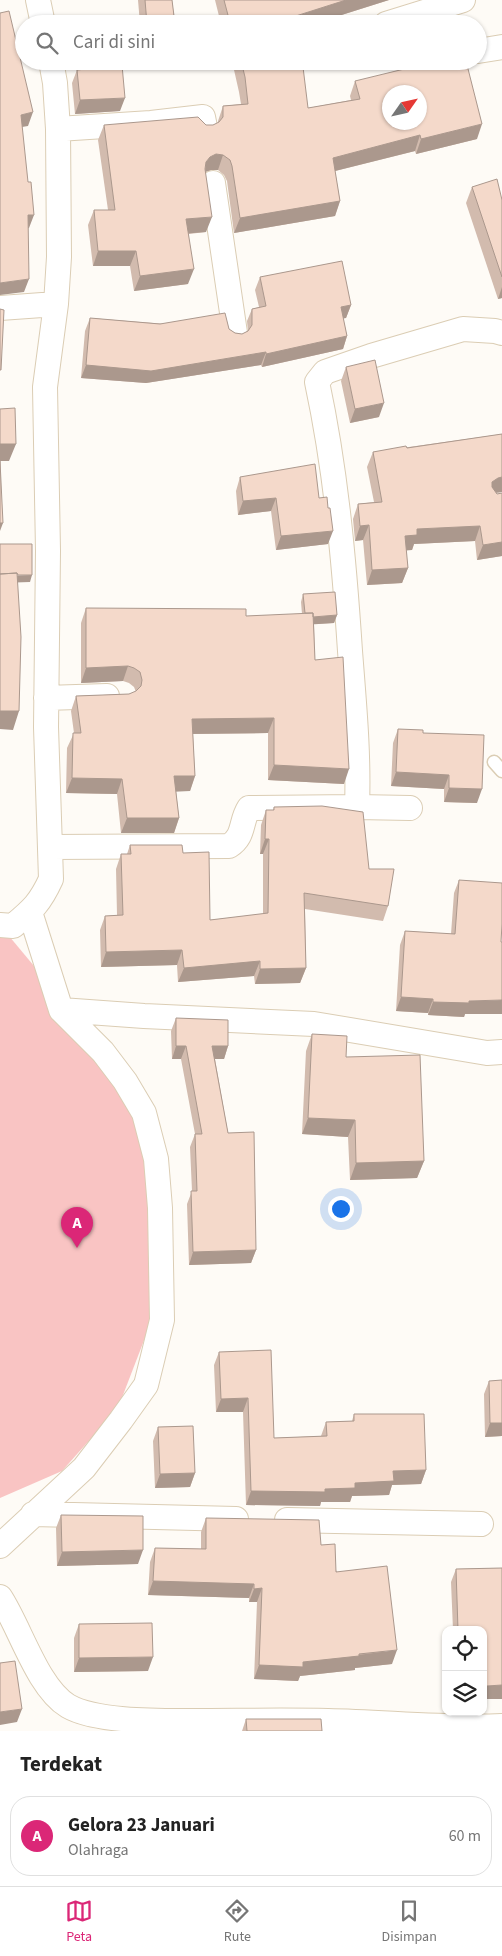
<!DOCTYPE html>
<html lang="id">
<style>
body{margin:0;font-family:"Source Sans 3",sans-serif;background:#f2f2f2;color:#222}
.controls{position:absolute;right:15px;bottom:15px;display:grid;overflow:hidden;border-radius:10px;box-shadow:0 1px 4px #0004}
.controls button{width:45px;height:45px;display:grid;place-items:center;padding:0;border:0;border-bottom:1px solid #e0e0e0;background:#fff;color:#222;font:25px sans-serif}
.compass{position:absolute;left:382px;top:85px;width:45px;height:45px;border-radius:50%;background:#fff;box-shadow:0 1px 4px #0004;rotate:56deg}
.you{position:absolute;left:340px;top:1208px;width:18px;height:18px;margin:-12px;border:4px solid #fff;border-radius:50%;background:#1a73e8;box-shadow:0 0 0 8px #1a73e833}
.badge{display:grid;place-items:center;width:32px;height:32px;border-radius:50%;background:#db2777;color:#fff;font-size:16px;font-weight:700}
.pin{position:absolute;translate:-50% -41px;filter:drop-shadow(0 1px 2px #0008)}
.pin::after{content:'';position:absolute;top:26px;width:18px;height:15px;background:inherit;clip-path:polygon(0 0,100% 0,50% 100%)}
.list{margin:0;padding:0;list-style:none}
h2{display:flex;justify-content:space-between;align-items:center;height:65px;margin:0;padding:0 20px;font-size:21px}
h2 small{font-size:16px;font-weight:400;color:#767676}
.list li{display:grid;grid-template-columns:32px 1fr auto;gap:15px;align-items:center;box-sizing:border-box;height:80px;margin:0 10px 10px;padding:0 10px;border:1px solid #e0e0e0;border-radius:20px}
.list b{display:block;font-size:19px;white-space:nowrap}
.list p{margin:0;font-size:16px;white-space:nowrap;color:#767676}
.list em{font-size:16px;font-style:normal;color:#767676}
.icon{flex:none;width:28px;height:28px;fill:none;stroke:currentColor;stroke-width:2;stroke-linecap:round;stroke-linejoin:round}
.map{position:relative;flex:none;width:502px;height:1731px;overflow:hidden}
.search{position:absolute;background:#fff;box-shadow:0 1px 4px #0004;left:15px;right:15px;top:15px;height:55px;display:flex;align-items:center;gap:12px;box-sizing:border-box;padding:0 18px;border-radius:28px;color:#767676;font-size:19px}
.sheet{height:155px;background:#fff}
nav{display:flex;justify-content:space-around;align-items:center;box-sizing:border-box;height:70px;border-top:1px solid #e0e0e0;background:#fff;font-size:14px;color:#767676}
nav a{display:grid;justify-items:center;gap:2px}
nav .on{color:#db2777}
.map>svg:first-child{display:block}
.green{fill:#f9c4c3}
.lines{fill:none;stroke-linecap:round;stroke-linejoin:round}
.service-casing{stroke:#dbcdb4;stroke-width:15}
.minor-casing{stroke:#dbcdb4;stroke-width:26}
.service{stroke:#fff;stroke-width:12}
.minor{stroke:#fff;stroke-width:24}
.wall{fill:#d2bbae}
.shaded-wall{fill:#ab988d}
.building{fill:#f4d9ca;stroke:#ab988d;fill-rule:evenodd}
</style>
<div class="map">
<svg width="502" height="1731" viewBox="0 0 502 1731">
<rect width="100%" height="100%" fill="#fefbf6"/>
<path class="green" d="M0,936H9L134,1086L156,1178L153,1317L118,1408L62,1471L0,1498Z"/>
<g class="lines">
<defs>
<path id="service" d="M494,762L502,771"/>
<path id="minor" d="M38,0L43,24
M386,24L463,0
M478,51L502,47
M58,129L151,123L203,117L205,127
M213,183L235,333
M0,308L56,304
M46,698L107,696
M357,807L410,808
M51,847L229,846C245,836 240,822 249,808L357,807C359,754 354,703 350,651C344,560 336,471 317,382L325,372L371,356L463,329L495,331L502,333
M30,912L61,1010L144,1016L314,1024L487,1053L502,1052
M0,925L13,926C33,909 40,903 51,879L46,727L48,551L45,387L56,304L59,257L58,129L55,83L51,61
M33,1514L236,1519
M287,1520L481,1524
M0,1546L84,1468L121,1420L146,1385L162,1320L160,1208L156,1159L144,1113L125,1081L103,1052L61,1010
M0,1597C20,1627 37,1687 68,1706C96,1722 158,1721 191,1721C237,1721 282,1720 328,1721C386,1722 444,1729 502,1726"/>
</defs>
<use href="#service" class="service-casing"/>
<use href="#minor" class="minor-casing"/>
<use href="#service" class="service"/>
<use href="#minor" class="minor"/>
</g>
<path class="wall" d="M138,0H172L175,24H140Z
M215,0H389L313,24H221Z
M232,61H285L287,68L308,108L351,100L350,96L355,81L477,139L416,154L415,151L335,171L340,201L335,216L234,233L227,181L224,175L218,170H211L205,172L206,232L189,234L188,284L134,291L130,266H93L88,225L94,210H108L98,140L104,125H213L218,123V121L223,106L241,104L239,92Z
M77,70L120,111L75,114L72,83Z
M472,187L502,200V298L498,299L466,203Z
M260,277L351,305L346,318H343L347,336L343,349L262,367L261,365L146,383L81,378L85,331L90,318L229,329L235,333L242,334L248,331L247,321L252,309L259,307L255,290Z
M346,367L379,417L350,423L341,381Z
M502,434V492L496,493L497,494L502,493V556L477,560L475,541L414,544L412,550H406L408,568L402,583L367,585L363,540L355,541L353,519L358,504L374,502L367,467L373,452Z
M240,477L319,498L328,508V544L276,550L271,511L238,515L236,491Z
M303,594L337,615L334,623L314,624L315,660L344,784L268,780V733L193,734L195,776L190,791H176L179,818L174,833H121L117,794L66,793L67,748L74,733L71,711L76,696L129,694L136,692L134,687L129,683L123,681L81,683V623L86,608L246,616L302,614L301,602Z
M398,729L423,733L477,803L444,802V789L391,786L393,743Z
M274,807L369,869L388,906L383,921L305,909L306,968L300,983L255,984L254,976L178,982L177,965L101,967L100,930L105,916L117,915L116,869L121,854H127L130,845L183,853L210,920L263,914V854H260L261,825L266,810H273Z
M459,880L465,1014L464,1017L428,1015V1013L396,1011L400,945L405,931L451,934L454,893Z
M176,1018L228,1046L224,1059H215L228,1133L256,1250L251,1263L189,1265L187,1204L192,1191L190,1147L195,1134L181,1059H172L171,1031Z
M312,1034L346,1057L424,1161L417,1178L350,1180L348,1137L302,1134L306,1051Z
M219,1352L274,1438L321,1436L326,1422L352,1421L354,1414L426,1470L421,1484L392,1485L389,1495L352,1496L350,1502H321L320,1506L246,1505L243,1412H216L214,1365Z
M489,1381L502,1436L485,1437L484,1394Z
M158,1427L195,1473L190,1487L155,1488L153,1441Z
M61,1515L138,1564L57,1566L56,1528Z
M206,1518L321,1545L392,1664L355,1668V1670L300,1676L298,1681L254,1679L257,1602H249V1598L148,1595L150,1562L155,1548L201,1549V1532Z
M502,1568V1699H484L483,1630H453L451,1582L456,1569Z
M79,1624L148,1671L74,1672V1638Z
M446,1644V1699L444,1649Z
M246,1719L322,1731H242Z"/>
<path class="shaded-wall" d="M346,0H389L313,24H276L277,22Z
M231,18L229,24H227L229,19Z
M125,98L120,111L75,114L80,100Z
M33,112L28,126L16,128L21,115Z
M482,124L477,139L416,154L421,139Z
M420,135L415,151L327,173L333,158Z
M216,154L223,155L218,170H211L205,172L206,162L210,157Z
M340,201L335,216L234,233L240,218Z
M28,215H34L29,228L23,229Z
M212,217L206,232L181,234L186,219Z
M98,251H136L130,266H93Z
M194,269L188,284L134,291L140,276Z
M29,279L24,292L0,295V283Z
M502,287V298L498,299Z
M351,305L346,318L336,320L341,307Z
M347,336L343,349L262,367L266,354Z
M266,352L261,365L146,383L81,378L86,365Z
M384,403L379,417L350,423L355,409Z
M0,444H16L9,461H0Z
M502,477V492L493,493L487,497L492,482L498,478Z
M276,498L271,511L238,515L243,501Z
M0,523H3L0,531Z
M369,525L363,540L355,541L360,526Z
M480,526L475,541L414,544L412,550L400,551L405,536L417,529Z
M333,531L328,544L276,550L281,536Z
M502,542V556L477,560L483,545Z
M408,568L402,583L367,585L372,570Z
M32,575L30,582L0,583V576Z
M337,615L334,623L303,625L306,618Z
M128,666L123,681L81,683L86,668Z
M0,711H19L13,730L0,729Z
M274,718L268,733L186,734L192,719Z
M274,765L349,769L344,784L268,780Z
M396,772L449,775L444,789L391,786Z
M174,776H195L190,791L169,792Z
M72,778L122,779L117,794L66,793Z
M449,788L482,789L477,803L444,802Z
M127,818H179L174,833H121Z
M265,839H269L263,854H260Z
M182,950L177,965L101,967L106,952Z
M260,961L254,976L178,982L184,968Z
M306,968L300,983L255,984L260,969Z
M401,997L433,999L428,1013L396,1011Z
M502,1000V1014H465L464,1017L428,1015L433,1002Z
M176,1046H186L181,1059H172Z
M212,1046H228L224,1059H208Z
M308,1118L355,1120L348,1137L302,1134Z
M424,1161L417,1178L350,1180L356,1163Z
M256,1250L251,1263L189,1265L193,1252Z
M248,1398L243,1412H216L221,1399Z
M490,1423H502V1436L485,1437Z
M426,1470L421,1484L392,1485L389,1495L352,1496L350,1502H321L320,1506L246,1505L251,1491L325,1489L355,1483L393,1471Z
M195,1473L190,1487L155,1488L160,1474Z
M143,1550L138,1564L57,1566L62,1552Z
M153,1581L254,1584L249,1598L148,1595Z
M262,1588L257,1602H249L254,1589Z
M397,1650L392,1664L355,1668V1670L300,1676L298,1681L254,1679L259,1665L303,1662Z
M153,1657L148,1671L74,1672L79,1658Z
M502,1685V1699H484L483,1702V1693L487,1686Z
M22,1709L17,1722L0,1725V1712Z"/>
<path class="building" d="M145,0H172L175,24H147Z
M224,0H346L277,22V24H232L231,18L229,19Z
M9,11L33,112L21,115L28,182H31L34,215H28L29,279L0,283V13Z
M241,61H285L287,68L303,67L308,108L360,99L355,81L437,61H466L482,124L421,139L420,135L333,158L340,201L240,218L232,166L230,160L223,155L216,154L210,157L206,162L205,169L212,217L186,219L194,269L140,276L136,251H98L94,210H115L104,125L198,117L206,125H213L219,122L223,117V106L248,104L245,77ZM390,92H420V122H390Z
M122,65L125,98L80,100L77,70Z
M497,179L502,200V277L472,187Z
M342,261L351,305L341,307L347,336L266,354V352L151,371L86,365L90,318L160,324L225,313L229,329L235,333L242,334L248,331L252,325V309L266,306L260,277Z
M0,309L4,310L1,370H0Z
M375,360L384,403L355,409L346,367Z
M15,408L16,444H0V409Z
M502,434V477L498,478L492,482V487L497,494L502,493V542L483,545L480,526L417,529V535L405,536L408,568L372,570L369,525L360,526L358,504L382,502L373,452L406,446L407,448Z
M0,461L3,523H0Z
M315,464L319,498L327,497L328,508H330L333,531L281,536L276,498L243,501L240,477Z
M0,544H32V575H18L17,573L0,574Z
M17,573L21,637L19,711H0V574Z
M335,592L337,615L313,617V613H305L303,594Z
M86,608L246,609V616L313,613L315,660L343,657L349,769L274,765V718L192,719L195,776H174L179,818H127L122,779L72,778L73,733H81L76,696L129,694L136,691L141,686L142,680L140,672L134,668L128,666L86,668Z
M398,729L423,730V733L484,735L482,789L449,788V775L396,772Z
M322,806L363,812L369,869H394L388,906L304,893L306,968L260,969V961L184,968L182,950L106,952L105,916L123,915L121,854H131L130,845H182L183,853L209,852L210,920L268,913L269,839H265L266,810H274V807Z
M459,880L502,883V924L501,942H502V1000L469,1001V1003L433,1002V999L401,997L405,931L455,934Z
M176,1018L228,1020V1046H212L228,1133L254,1132L256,1250L193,1252L191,1191H197L195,1134H202L186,1046H176Z
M312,1034L347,1036L346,1057L420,1055L424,1161L356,1163L355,1120L308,1118Z
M271,1350L274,1438L327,1436L326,1422L354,1421V1414H424L426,1470L393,1471L394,1481L355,1483V1488L325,1489V1492L251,1491L248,1398L221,1399L219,1352Z
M502,1380V1423H490L489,1381Z
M193,1426L195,1473L160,1474L158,1427Z
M61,1515L143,1516V1550L62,1552Z
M206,1518L319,1520L321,1545L335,1544L336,1572L387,1566L397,1650L359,1654V1656L303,1662V1667L259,1665L262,1588L254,1589V1584L153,1581L155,1548L206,1549Z
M502,1568V1685L487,1686V1692L483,1693V1630H458L456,1569Z
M152,1623L153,1657L79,1658V1624Z
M15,1661L22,1709L0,1712V1663Z
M246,1719H321L322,1731H247Z"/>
</svg>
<div class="controls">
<button><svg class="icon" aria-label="locate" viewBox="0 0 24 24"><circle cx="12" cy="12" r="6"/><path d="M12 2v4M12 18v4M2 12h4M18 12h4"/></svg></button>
<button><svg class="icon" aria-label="layers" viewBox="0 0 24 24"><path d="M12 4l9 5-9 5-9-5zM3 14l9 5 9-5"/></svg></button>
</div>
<svg class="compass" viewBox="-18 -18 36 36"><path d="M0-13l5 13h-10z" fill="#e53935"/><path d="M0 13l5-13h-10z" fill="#767676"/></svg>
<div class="you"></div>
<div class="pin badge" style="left:77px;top:1248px">A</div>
<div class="search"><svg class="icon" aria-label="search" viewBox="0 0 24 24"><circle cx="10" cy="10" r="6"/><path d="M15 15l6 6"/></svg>Cari di sini</div>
</div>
<section class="sheet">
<h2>Terdekat<small></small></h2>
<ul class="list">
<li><span class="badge">A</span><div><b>Gelora 23 Januari</b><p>Olahraga</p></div><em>60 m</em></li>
</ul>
</section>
<nav>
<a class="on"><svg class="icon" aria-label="map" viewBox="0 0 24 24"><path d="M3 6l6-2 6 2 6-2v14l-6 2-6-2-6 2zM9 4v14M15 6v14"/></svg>Peta</a>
<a><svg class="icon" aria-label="directions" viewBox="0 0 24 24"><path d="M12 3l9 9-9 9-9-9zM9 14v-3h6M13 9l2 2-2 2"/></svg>Rute</a>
<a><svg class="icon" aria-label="saved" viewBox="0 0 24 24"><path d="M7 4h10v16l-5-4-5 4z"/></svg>Disimpan</a>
</nav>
